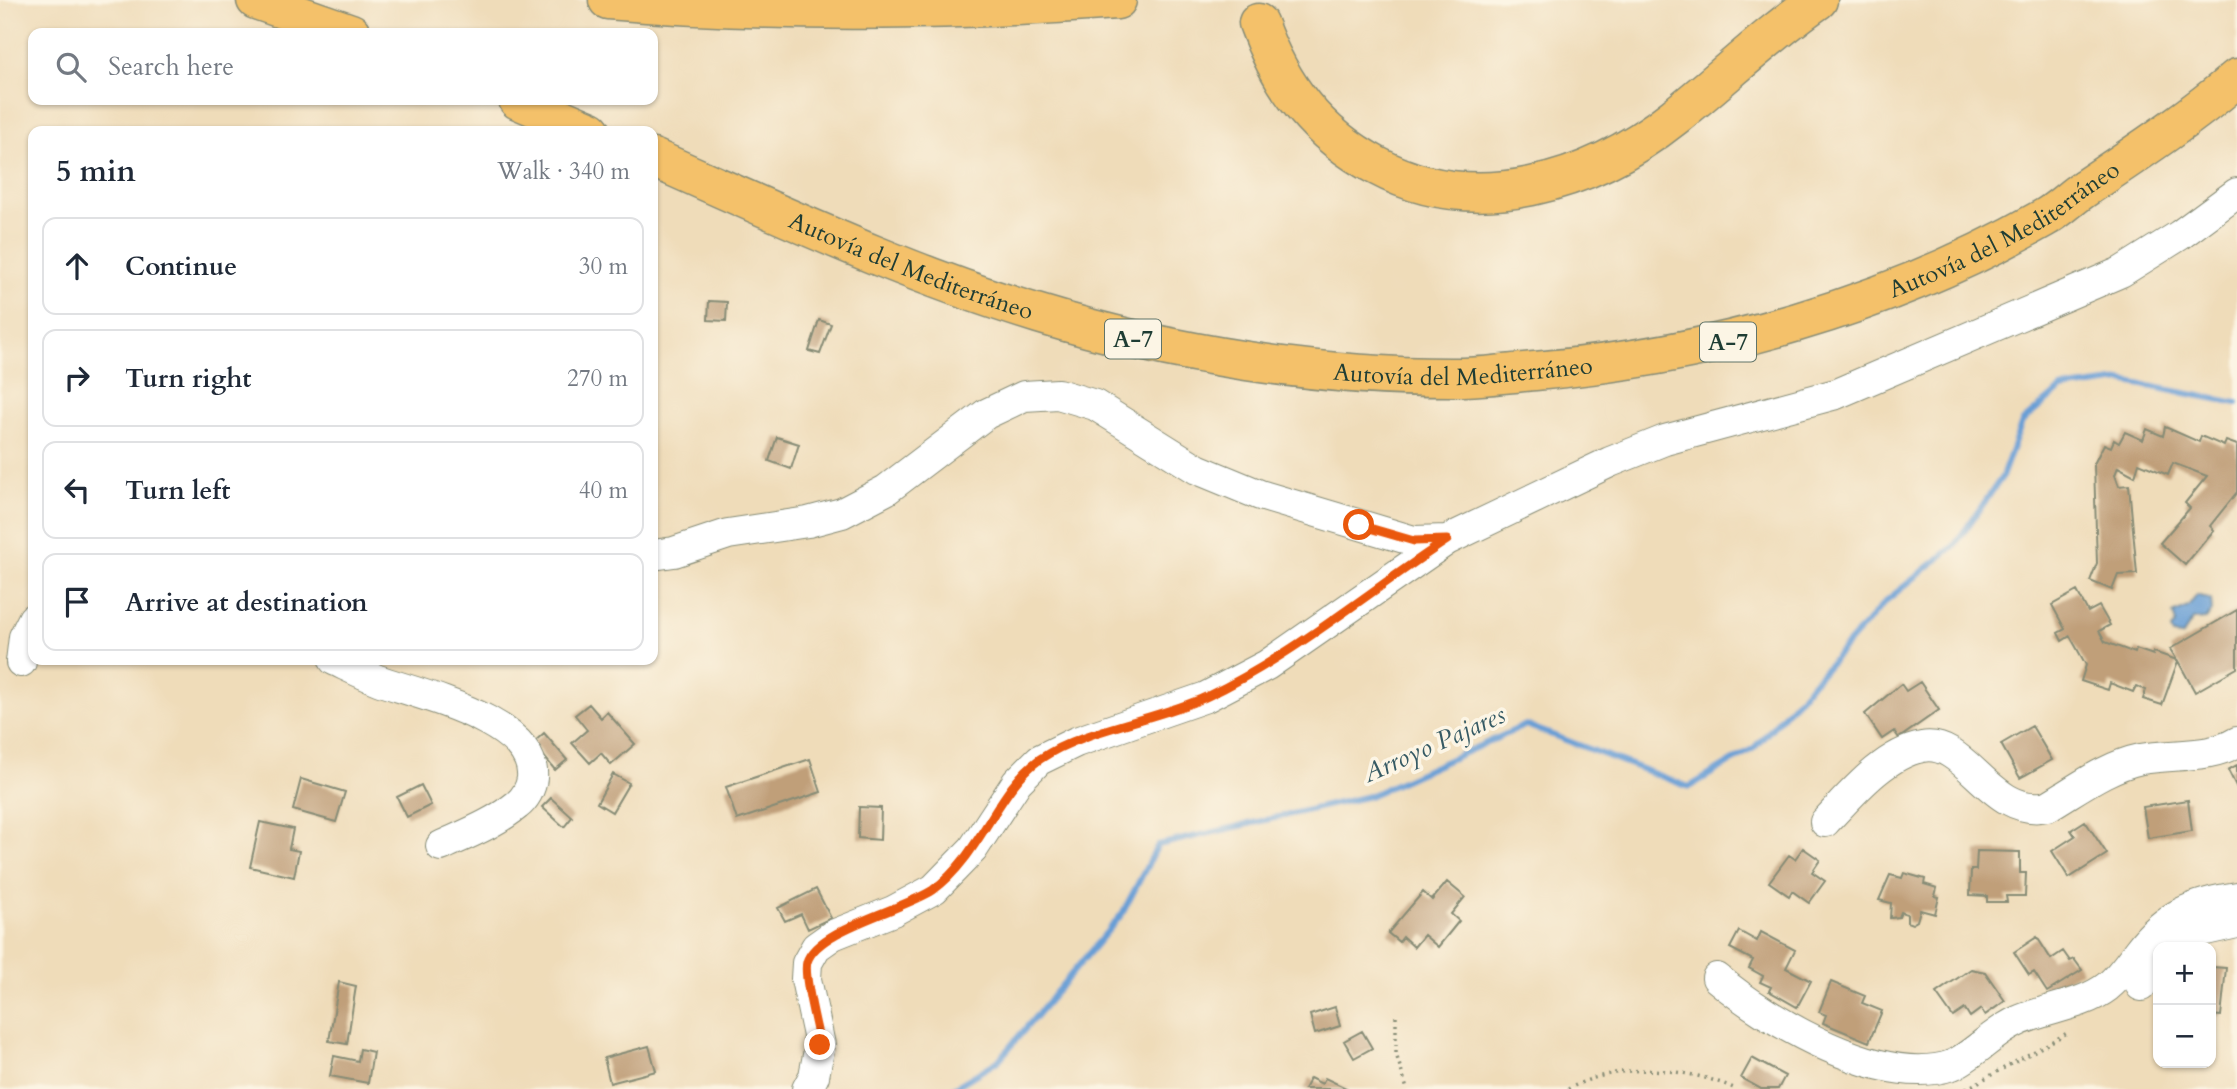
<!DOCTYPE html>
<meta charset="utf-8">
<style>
body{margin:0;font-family:Cardo,serif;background:#f2f2f3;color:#1f2937}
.controls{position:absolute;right:21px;bottom:21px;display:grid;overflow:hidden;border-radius:14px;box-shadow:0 2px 5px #0004}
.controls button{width:63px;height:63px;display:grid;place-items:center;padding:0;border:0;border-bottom:2px solid #e0e1e3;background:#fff;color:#1f2937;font:35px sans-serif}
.stop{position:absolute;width:21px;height:21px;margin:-16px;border:5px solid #ea580c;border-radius:50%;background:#fff}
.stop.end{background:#ea580c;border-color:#fff;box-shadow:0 2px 7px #0008}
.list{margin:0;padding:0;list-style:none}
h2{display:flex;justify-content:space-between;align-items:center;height:91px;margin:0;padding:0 28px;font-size:30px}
h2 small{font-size:23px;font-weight:400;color:#747a83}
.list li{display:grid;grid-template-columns:46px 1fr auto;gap:21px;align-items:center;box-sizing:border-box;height:98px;margin:0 14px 14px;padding:0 14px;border:2px solid #e0e1e3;border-radius:14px}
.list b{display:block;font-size:26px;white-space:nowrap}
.list em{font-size:23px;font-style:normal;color:#747a83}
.icon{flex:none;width:38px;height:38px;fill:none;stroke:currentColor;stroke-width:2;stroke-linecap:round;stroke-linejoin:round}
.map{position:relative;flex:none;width:2237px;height:1089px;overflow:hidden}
.search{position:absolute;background:#fff;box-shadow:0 2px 5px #0004;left:28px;top:28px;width:630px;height:77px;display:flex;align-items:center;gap:18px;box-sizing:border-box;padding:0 24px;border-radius:14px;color:#747a83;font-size:26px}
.panel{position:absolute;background:#fff;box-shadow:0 2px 5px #0004;left:28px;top:126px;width:630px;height:539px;border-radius:14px}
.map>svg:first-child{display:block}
.water{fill:#679ed5;stroke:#436e84;stroke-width:2}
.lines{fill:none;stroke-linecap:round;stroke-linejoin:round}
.stream{stroke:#679ed5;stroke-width:6}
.building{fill:#c09f79}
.minor-casing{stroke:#878c76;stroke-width:32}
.highway-casing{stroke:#878c76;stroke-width:41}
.path{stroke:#878c76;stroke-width:3.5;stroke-dasharray:2 5;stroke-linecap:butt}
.minor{stroke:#fff;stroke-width:30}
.highway{stroke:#f4c16a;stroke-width:38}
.route{stroke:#ea580c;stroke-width:9}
.labels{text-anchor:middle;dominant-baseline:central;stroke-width:7;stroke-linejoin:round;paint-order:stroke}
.shield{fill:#fcf5e5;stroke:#617469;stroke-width:2}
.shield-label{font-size:23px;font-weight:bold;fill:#1f3d34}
.street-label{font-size:24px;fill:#1f3d34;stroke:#fcf5e5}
.water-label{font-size:26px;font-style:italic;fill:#355a64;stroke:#fcf5e5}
</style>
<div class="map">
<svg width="2237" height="1089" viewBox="0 0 2237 1089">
<rect width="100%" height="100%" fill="#fcf5e5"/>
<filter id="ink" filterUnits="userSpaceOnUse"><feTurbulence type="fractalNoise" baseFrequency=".0143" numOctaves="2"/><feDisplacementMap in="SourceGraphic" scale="14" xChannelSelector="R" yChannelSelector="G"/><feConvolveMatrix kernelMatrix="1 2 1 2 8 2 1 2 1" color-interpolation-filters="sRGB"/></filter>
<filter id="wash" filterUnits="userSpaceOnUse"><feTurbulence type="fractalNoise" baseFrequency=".00686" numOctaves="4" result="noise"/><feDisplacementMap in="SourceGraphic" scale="28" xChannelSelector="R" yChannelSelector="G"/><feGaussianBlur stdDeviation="1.57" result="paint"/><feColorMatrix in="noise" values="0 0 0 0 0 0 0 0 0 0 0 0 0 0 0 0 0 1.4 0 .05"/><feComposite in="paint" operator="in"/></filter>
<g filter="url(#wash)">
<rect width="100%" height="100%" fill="#efdcb9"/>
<path class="water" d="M2197,595L2211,600L2212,611L2206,619L2193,620L2182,636L2173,635L2171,630L2176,623L2173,614L2188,607Z"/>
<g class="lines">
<path class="stream" d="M952,1089L998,1061L1122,914L1158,845L1369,796L1526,725L1689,787L1754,748L1887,600L1954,546L2002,477L2022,422L2061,389L2122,381L2237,403"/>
</g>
<g id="blocks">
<path class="building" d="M709,301L727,302L726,321L708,320Z
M819,320L831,324L820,354L809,351Z
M2165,427L2199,442L2201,436L2224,446L2226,441L2237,445V492L2210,526L2214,530L2185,565L2160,543L2190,508L2185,503L2207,476L2173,463L2168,475L2139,463L2135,476L2118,467L2115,475L2119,486L2129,485L2137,574L2118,575L2112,590L2090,581L2097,563L2094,464L2104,444L2111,447L2114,440L2119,443L2125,432L2143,440L2147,429L2163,436Z
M777,437L799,444L791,469L769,461Z
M2077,591L2088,612L2099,606L2110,625L2099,631L2105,642L2135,653L2136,649L2153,655L2154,652L2177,660L2170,649L2237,610V668L2195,692L2178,661L2162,705L2143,699L2146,690L2136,686L2133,692L2110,683L2108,690L2081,681L2086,665L2070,636L2062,641L2058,633L2065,629L2052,605Z
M1920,682L1939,710L1899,738L1894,731L1882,739L1865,714L1901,684L1906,691Z
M589,704L601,718L607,712L635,744L611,765L601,753L590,763L572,743L587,730L575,715Z
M2032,726L2052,760L2020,778L2001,744Z
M544,733L567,760L555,770L533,743Z
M810,759L821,792L737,820L726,787Z
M2237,765V788L2228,770Z
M613,774L629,783L612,812L597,803Z
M301,779L345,792L336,822L293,810Z
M421,785L431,805L407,817L397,797Z
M551,798L572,817L564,827L542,807Z
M2188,800L2192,831L2148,838L2143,807Z
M859,807L881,808L880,840L858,838Z
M2085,821L2107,854L2069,878L2052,851L2075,836L2071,830Z
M260,822L293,829L289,849L299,851L294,877L250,867Z
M1803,848L1820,860L1812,872L1825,881L1809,903L1792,891L1789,896L1769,882L1789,855L1795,859Z
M1977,851L2020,852V873H2026L2025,896H2006L2007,902H1987V896L1970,895L1971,870H1976Z
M1904,873L1925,879L1924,884L1937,888L1935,896L1939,897L1935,914L1920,910L1917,921L1912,924L1907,922V914L1901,912L1899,917L1890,918L1891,903L1879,900L1890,875L1902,878Z
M1447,882L1465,897L1451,914L1459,921L1438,947L1424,935L1414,947L1403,937L1399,942L1388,933L1423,892L1432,900Z
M816,889L831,918L808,929L801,914L785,921L778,908Z
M1739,931L1757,941L1761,932L1795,950L1786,968L1811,981L1797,1007L1769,991L1771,987L1760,982L1763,976L1749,968L1753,960L1730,948Z
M2037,937L2051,959L2063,951L2070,961L2074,959L2082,970L2047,992L2034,972L2029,975L2014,952Z
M2211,967L2226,968L2221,1016L2211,1015Z
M1971,969L1985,972L2005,1001L1985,1015L1981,1009L1970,1017L1965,1009L1953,1017L1936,993Z
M339,982L356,986L347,1044L329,1041Z
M1831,982L1865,996L1862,1003L1882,1011L1869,1042L1823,1023L1826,1015L1819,1012Z
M1335,1007L1340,1026L1315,1034L1310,1015Z
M1362,1031L1372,1048L1354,1058L1344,1041Z
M649,1046L656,1071L610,1083L604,1058Z
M360,1049L373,1052L368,1083L330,1076L334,1056L358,1061Z
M1752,1058L1785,1076L1778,1089H1761L1741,1078Z
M1310,1078L1322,1084L1325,1078L1348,1089H1304Z"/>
</g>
</g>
<g filter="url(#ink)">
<use href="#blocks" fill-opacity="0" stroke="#878c76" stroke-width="2"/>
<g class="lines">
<defs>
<path id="minor" d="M653,555L674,552L728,534L808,522L842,513L886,490L986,414L1024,396L1058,394L1095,405L1197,469L1260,495L1414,541L1447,540
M334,660C349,667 363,674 378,680C420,695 537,721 532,778C531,788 525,799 517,805C495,823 467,834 441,846
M21,662L24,637L33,619
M1825,822C1850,796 1884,754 1922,747C1967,738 1991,819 2048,806C2077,789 2107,766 2141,759C2173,753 2209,759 2237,742
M2173,947L2192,933L2237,923
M1717,978C1768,1021 1883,1089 1952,1065C1973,1056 1993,1032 2018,1021C2046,1008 2082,1006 2107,987C2120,977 2129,963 2138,951C2165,915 2194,903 2237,897
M2141,986L2158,963
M807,1089L814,1076L820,1045L806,979L807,963L816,947L833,935L893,911L934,889L973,849L1017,782L1039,760L1076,742L1206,697L1267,665L1447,540L1610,462L1665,440L1836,394L2121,272L2180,235L2237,193"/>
<g id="highway">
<path d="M256,0L351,33"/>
<path d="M608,0C771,14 953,12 1117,0"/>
<path d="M1258,23C1281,87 1317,134 1377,166C1475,219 1591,183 1674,117C1722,79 1767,35 1818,0"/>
<path d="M518,100L591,131"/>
<path id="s1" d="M653,158C780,214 906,274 1039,314C1170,354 1321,378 1459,377C1484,377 1510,373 1535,371C1712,356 1889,306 2044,218C2059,210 2071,197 2085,188C2137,153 2189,119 2237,78"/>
</g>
</defs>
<use href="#minor" class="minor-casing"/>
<use href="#highway" class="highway-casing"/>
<path class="path" d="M1396,1016V1054L1407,1089
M1568,1089C1618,1062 1685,1066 1736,1089
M1966,1089L2069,1032"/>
<use href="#minor" class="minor"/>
<use href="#highway" class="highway"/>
</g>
</g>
<g class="lines" filter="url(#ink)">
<path class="route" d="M820,1045C817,1027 803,976 807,962C817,929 903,910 933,890C980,857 997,789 1040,759C1085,728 1158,720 1208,696C1294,655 1368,592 1447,540L1414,541L1359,525"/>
</g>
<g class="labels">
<g class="shield">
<rect x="1105" y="319.5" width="56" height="39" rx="5"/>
<rect x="1700" y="322.5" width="56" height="39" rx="5"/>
</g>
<g class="shield-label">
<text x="1133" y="339">A-7</text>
<text x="1728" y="342">A-7</text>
</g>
<g class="street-label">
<text stroke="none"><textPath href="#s1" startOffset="1414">Autovía del Mediterráneo</textPath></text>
<text stroke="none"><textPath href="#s1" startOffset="280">Autovía del Mediterráneo</textPath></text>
<text stroke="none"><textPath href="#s1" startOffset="847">Autovía del Mediterráneo</textPath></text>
</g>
<g class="water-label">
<text transform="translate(1434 744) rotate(-24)">Arroyo Pajares</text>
</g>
</g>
</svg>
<div class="controls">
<button>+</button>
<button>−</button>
</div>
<div class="stop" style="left:1359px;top:525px"></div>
<div class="stop end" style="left:820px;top:1045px"></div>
<div class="search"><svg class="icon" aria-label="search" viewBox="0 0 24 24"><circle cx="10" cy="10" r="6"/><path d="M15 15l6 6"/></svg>Search here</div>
<section class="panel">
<h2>5 min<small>Walk · 340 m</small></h2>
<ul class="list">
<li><svg class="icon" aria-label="ahead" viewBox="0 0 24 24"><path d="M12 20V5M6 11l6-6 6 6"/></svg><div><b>Continue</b></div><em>30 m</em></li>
<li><svg class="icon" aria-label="right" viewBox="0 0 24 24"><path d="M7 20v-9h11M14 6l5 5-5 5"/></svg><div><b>Turn right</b></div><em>270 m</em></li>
<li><svg class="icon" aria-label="left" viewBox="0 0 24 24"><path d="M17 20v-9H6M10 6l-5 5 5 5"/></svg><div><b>Turn left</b></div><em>40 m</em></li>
<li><svg class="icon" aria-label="arrive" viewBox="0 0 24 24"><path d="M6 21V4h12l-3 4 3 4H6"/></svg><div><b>Arrive at destination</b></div></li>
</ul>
</section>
</div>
